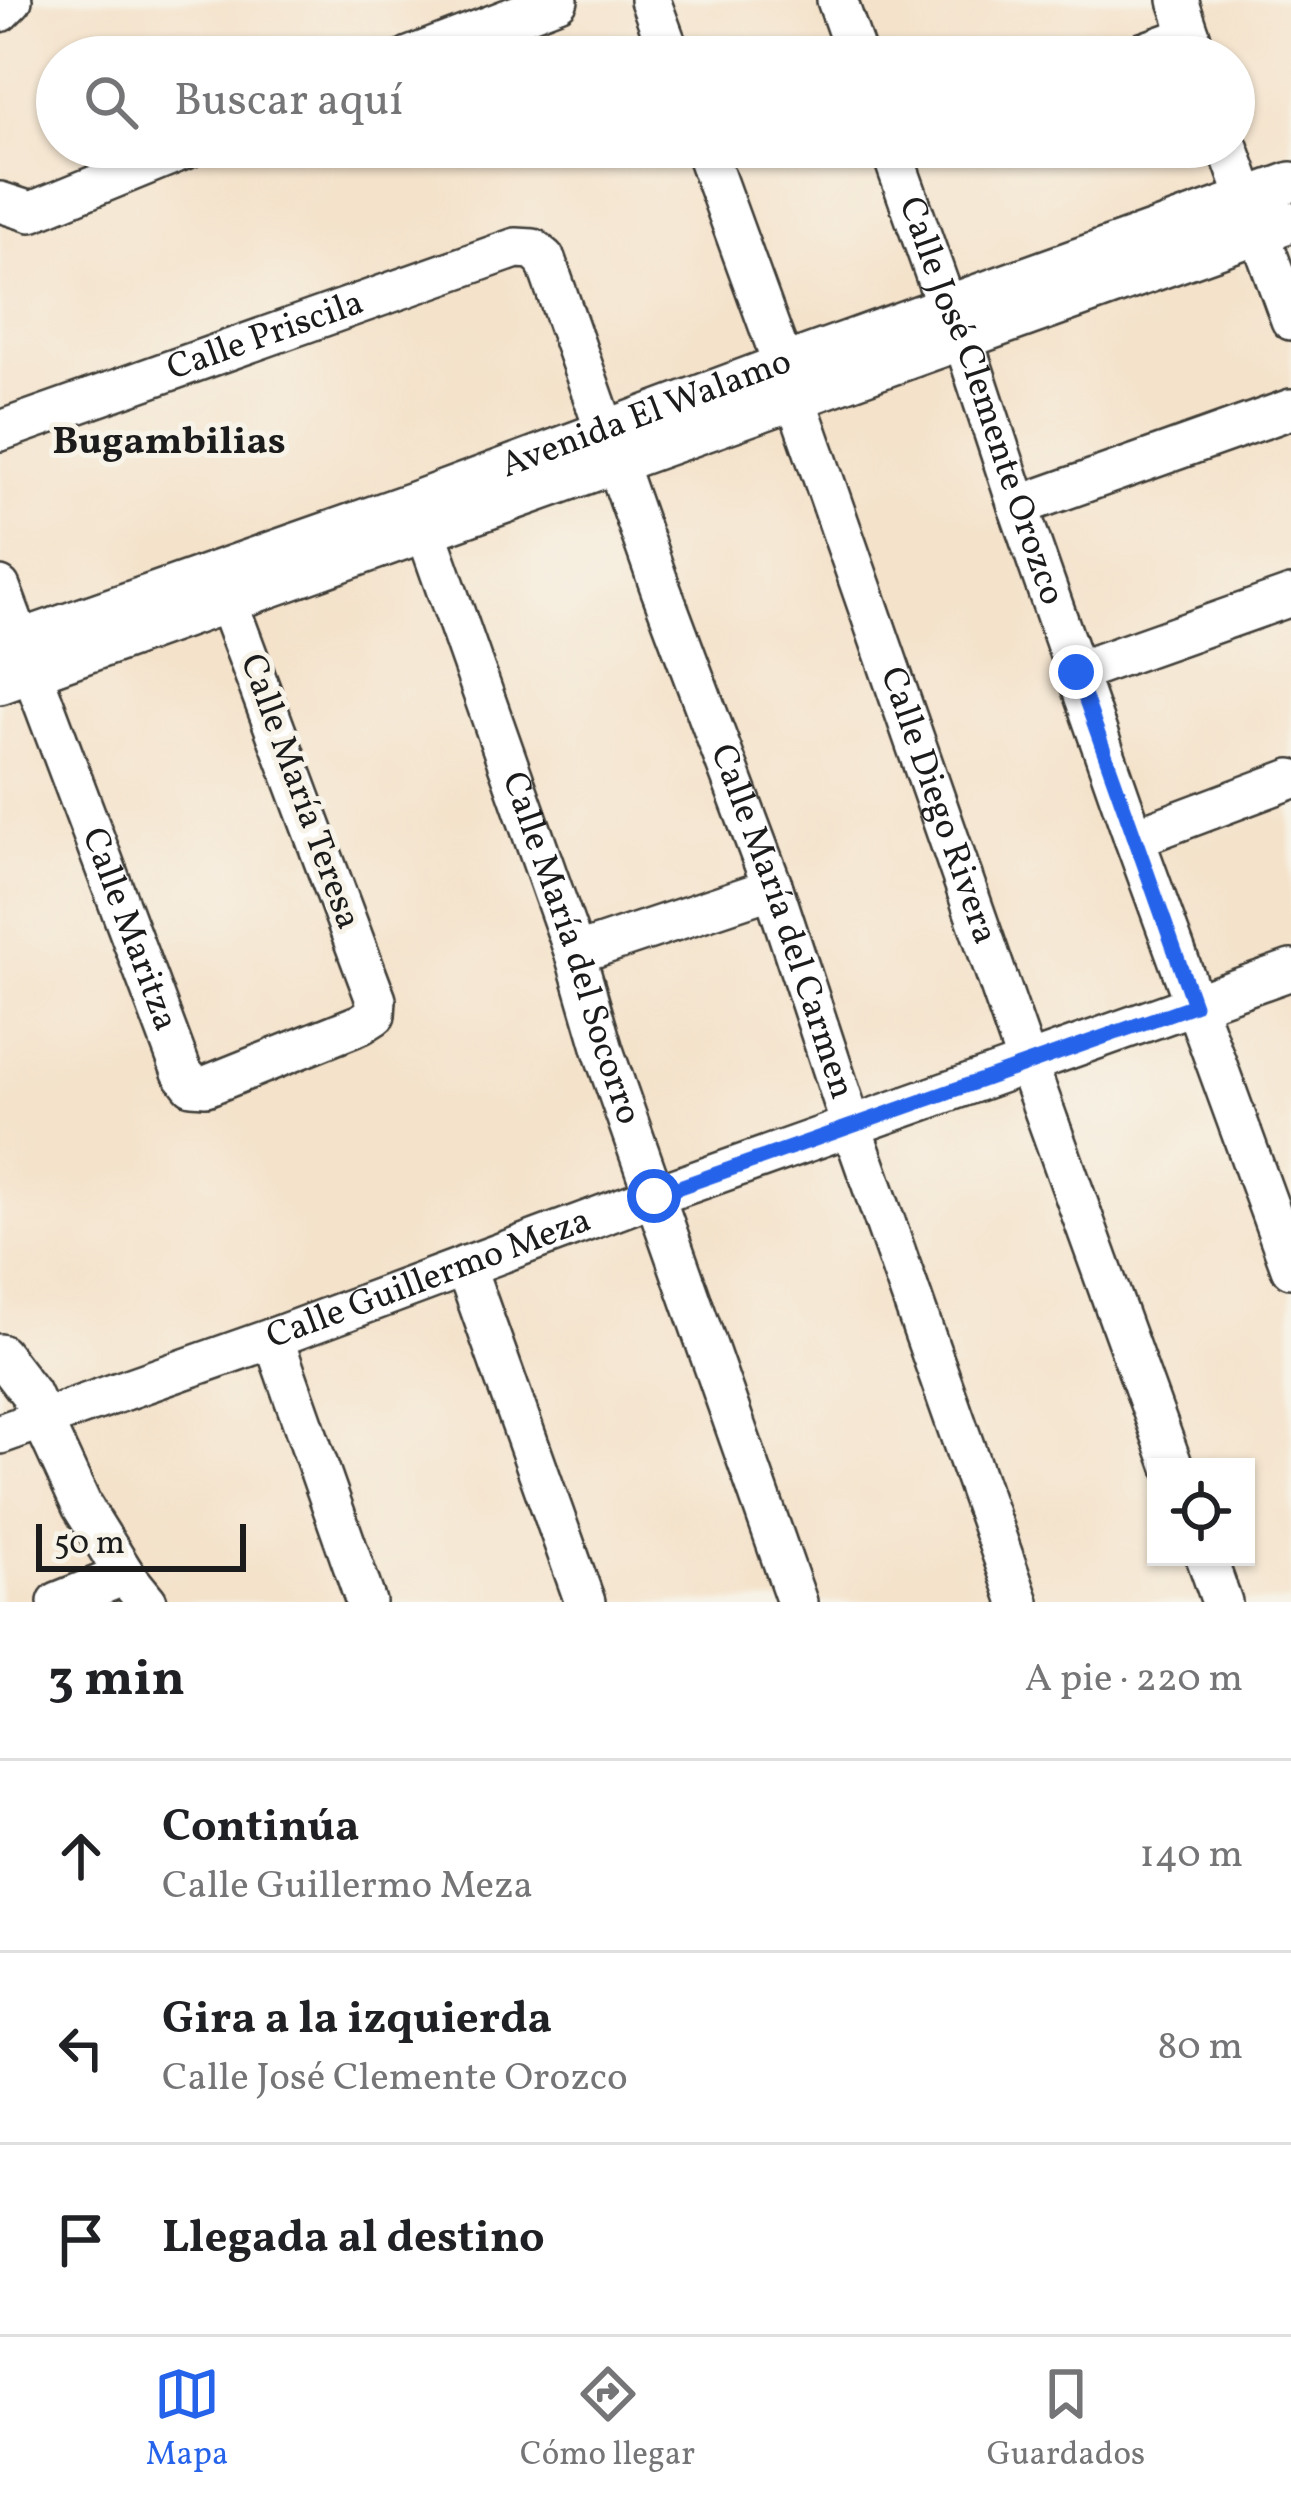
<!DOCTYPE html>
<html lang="es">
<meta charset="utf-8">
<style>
body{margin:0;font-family:Vollkorn,serif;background:#f6f6f6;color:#202124}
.controls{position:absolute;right:36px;bottom:36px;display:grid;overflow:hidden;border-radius:0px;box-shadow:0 3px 9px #0004}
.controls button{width:108px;height:108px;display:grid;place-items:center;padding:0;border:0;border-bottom:3px solid #e0e0e0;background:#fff;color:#202124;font:60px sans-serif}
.scale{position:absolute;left:36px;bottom:30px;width:210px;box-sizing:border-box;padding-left:12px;border:6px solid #1c1c1c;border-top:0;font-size:33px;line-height:42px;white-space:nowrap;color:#1c1c1c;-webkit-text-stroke:9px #f7f3e8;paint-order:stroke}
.stop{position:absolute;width:36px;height:36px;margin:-27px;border:9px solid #2563eb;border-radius:50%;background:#fff}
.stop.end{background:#2563eb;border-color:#fff;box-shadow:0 3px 12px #0008}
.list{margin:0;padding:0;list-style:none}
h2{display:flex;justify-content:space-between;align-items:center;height:156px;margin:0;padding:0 48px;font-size:51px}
h2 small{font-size:39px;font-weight:400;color:#757577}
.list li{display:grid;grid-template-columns:78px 1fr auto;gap:36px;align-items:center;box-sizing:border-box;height:192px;padding:0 48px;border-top:3px solid #e0e0e0}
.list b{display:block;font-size:45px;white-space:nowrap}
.list p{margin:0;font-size:39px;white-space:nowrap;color:#757577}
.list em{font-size:39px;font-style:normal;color:#757577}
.icon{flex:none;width:66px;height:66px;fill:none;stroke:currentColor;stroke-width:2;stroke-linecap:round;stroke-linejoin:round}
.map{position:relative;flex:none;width:1291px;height:1602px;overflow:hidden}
.search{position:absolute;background:#fff;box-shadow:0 3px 9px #0004;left:36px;right:36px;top:36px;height:132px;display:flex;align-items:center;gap:30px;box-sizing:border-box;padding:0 42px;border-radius:66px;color:#757577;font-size:45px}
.sheet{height:732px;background:#fff}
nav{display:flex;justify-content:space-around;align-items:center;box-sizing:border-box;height:168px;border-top:3px solid #e0e0e0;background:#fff;font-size:33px;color:#757577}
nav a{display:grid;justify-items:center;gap:6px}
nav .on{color:#2563eb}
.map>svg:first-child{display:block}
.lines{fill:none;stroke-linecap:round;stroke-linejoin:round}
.minor-casing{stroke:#3c3a36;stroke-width:44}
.minor{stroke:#fff;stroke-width:39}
.route{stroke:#2563eb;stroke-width:15}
.labels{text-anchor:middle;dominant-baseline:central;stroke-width:10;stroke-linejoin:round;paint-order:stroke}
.street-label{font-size:36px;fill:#1c1c1c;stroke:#f7f3e8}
.neighbourhood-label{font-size:39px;font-weight:bold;fill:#1c1c1c;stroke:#f7f3e8}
</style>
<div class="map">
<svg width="1291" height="1602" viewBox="0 0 1291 1602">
<rect width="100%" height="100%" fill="#f7f3e8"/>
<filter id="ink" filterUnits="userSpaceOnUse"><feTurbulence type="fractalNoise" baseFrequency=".00833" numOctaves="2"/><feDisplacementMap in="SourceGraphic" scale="24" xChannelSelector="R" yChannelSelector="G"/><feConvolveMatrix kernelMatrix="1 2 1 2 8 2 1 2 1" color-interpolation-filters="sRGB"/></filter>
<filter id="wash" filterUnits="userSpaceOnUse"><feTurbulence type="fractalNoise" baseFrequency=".004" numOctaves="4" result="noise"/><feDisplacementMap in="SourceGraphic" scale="48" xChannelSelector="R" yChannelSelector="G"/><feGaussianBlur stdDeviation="2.7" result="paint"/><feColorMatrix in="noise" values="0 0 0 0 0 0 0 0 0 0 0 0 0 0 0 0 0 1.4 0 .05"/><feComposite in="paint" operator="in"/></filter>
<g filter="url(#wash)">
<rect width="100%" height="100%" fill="#f4e2ca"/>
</g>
<g filter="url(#ink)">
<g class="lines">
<defs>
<g id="minor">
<path d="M650,0L671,57"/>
<path d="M837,0L857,57"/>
<path d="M1178,0L1197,57"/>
<path d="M0,12L12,0"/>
<path d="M409,57L558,0"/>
<path d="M1131,57L1190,36"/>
<path id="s1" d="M704,147L796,400L1027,1063L1173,1467"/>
<path id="s2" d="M890,147L946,305L963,339L1018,506L1134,838L1291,1268"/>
<path d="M1228,147L1291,320"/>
<path d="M0,202L31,212L190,147"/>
<path id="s3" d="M0,431L516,248L533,249L545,259L661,590L773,888L852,1128L1019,1602"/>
<path d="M1018,506L1291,409"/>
<path id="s4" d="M419,512L575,954L603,1050L797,1602"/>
<path id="s5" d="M0,587L182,1072L192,1085L206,1086L361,1024L375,1015L376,1000L220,582"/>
<path id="s6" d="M0,647L416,501L783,364L1291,182"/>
<path d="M1076,672L1291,596"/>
<path d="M0,684L1291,222"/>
<path d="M1134,838L1291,779"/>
<path d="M575,954L773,888"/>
<path d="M465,1266L585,1602"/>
<path d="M273,1338L366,1602"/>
<path d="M0,1354L30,1393L82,1506L125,1575L147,1602"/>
<path id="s7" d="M0,1434L273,1338L654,1196L1291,970"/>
<path d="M1206,1557L1222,1602"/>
<path d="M58,1602L125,1575"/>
</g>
</defs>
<use href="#minor" class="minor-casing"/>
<use href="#minor" class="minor"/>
</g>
</g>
<g class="lines" filter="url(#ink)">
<path class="route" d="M654,1196L1194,1005L1076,672"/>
</g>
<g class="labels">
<g class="street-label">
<text stroke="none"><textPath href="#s3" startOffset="282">Calle Priscila</textPath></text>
<text stroke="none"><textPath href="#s2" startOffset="270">Calle José Clemente Orozco</textPath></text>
<text stroke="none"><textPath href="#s6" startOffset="687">Avenida El Walamo</textPath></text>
<text transform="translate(299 792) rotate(70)">Calle María Teresa</text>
<text stroke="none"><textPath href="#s1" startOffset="699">Calle Diego Rivera</textPath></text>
<text stroke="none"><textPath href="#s3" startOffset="1284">Calle María del Carmen</textPath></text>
<text stroke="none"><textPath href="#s5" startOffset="366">Calle Maritza</textPath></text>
<text stroke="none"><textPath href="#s4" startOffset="462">Calle María del Socorro</textPath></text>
<text stroke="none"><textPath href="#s7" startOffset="456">Calle Guillermo Meza</textPath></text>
</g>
<g class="neighbourhood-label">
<text x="169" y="443">Bugambilias</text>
</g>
</g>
</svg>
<div class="controls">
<button><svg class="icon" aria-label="locate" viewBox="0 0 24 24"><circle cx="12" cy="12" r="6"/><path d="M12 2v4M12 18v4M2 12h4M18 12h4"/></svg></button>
</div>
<div class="scale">50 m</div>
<div class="stop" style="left:654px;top:1196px"></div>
<div class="stop end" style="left:1076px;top:672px"></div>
<div class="search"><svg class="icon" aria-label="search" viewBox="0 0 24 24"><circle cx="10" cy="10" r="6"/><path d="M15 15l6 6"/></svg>Buscar aquí</div>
</div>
<section class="sheet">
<h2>3 min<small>A pie · 220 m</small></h2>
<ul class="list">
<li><svg class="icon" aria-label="ahead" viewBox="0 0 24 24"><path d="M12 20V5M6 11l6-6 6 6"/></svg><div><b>Continúa</b><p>Calle Guillermo Meza</p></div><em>140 m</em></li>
<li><svg class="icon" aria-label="left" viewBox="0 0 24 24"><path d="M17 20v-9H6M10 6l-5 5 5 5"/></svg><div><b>Gira a la izquierda</b><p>Calle José Clemente Orozco</p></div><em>80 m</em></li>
<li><svg class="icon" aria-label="arrive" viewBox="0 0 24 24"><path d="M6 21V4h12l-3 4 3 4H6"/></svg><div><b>Llegada al destino</b></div></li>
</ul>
</section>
<nav>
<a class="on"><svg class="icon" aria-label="map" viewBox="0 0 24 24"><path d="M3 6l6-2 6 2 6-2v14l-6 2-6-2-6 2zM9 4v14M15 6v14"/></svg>Mapa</a>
<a><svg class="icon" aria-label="directions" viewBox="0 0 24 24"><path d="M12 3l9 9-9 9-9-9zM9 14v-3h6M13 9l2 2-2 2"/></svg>Cómo llegar</a>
<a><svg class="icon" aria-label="saved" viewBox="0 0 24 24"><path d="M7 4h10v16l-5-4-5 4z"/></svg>Guardados</a>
</nav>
